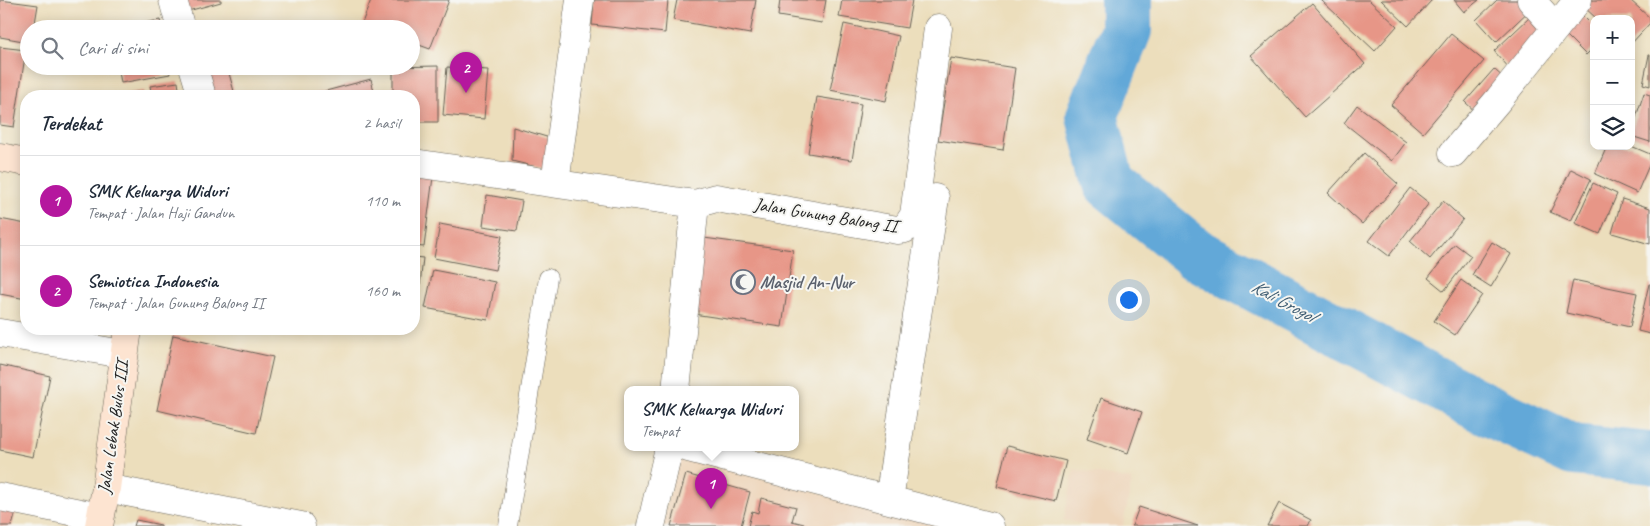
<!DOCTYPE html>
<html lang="id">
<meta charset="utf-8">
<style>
body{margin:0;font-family:Caveat,sans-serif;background:#f6f6f7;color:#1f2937}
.controls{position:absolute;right:15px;top:15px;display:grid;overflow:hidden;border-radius:10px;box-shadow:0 2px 12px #0003}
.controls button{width:45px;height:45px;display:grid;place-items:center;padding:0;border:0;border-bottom:1px solid #e0e1e3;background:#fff;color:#1f2937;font:25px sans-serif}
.you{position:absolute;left:1128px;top:299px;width:18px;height:18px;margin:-12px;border:4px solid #fff;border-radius:50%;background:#1a73e8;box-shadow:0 0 0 8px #1a73e833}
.badge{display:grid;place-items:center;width:32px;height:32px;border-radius:50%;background:#b5179e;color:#fff;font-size:16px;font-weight:700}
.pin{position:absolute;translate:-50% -41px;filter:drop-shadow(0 1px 2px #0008)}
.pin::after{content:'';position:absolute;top:26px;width:18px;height:15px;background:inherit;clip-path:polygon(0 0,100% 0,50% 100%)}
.popup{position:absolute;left:624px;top:386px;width:175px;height:65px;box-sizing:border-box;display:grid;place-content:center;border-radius:10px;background:#fff;filter:drop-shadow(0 1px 4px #0005);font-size:16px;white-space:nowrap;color:#747a83}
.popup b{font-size:19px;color:#1f2937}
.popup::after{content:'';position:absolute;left:50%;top:100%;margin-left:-10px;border:10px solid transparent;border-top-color:#fff}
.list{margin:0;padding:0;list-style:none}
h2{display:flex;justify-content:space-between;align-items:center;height:65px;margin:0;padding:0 20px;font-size:21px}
h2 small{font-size:16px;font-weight:400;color:#747a83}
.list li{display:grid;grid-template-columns:32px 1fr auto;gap:15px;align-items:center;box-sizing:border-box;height:90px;padding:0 20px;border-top:1px solid #e0e1e3}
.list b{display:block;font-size:19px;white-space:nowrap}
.list p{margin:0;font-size:16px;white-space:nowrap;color:#747a83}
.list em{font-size:16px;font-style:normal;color:#747a83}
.icon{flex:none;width:28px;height:28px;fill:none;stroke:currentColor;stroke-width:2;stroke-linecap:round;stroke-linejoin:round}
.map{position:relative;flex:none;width:1650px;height:526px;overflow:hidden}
.search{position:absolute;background:#fff;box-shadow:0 2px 12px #0003;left:20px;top:20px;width:400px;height:55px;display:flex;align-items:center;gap:12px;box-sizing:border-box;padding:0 18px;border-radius:28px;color:#747a83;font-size:19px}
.panel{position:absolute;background:#fff;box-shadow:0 2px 12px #0003;left:20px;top:90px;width:400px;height:245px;border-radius:20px}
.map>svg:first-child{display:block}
.built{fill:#eed6bb}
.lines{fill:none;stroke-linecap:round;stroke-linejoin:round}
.river{stroke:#62a8d8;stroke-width:52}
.building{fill:#e79687}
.lane-casing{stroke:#656054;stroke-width:19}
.street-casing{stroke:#656054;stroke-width:29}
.secondary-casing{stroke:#656054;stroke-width:29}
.lane{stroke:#fff;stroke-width:18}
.street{stroke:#fff;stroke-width:28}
.secondary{stroke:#fde4d1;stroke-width:28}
.labels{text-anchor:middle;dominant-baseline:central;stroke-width:4;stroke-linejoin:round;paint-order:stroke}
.street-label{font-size:18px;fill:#1c1c1c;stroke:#f6f6f2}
.worship-label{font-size:18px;font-weight:bold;fill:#5b616d;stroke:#f6f6f2;text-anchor:start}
.water-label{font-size:19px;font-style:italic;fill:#3c5b71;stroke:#f6f6f2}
</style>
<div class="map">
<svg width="1650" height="526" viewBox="0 0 1650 526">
<rect width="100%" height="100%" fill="#f6f6f2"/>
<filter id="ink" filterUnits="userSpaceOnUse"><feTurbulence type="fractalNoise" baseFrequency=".02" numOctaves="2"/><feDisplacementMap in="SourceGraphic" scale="10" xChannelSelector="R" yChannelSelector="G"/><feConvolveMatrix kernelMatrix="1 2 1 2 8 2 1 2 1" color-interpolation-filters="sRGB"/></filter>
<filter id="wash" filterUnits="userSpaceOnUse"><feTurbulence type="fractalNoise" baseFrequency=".0096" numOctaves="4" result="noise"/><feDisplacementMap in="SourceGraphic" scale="20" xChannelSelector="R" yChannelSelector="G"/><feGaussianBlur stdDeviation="1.12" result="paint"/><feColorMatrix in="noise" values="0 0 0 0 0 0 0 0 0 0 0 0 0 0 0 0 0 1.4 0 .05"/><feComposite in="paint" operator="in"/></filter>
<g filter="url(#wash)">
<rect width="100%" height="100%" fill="#ecdebc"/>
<path class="built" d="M678,455L945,526H662Z
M1074,469L1132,480L1123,526H1092L1064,520Z"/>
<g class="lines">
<path class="river" d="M1126,0V30L1092,116L1109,183L1196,254L1478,405L1573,450L1650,458"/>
</g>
<g id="blocks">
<path class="building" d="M0,0L38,5L34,29H29V42L0,37Z
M186,0H221V2L188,11Z
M371,0H449L430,49L411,42V29H377L362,23Z
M594,0H668L665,33L592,25Z
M677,0H756L750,34L673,20Z
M780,0H826L822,23L778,16Z
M842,0H912L907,28L839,17Z
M1321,0H1369L1397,26L1375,51Z
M1381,0H1432L1408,26Z
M1454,0H1479L1464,12Z
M1497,0H1528L1534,6L1496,42L1476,20Z
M1591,0H1630L1650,18V23L1631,44V19H1597L1584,7Z
M1312,3L1365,64L1305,117L1251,56Z
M1577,10L1594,27V47L1586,55L1559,28Z
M1530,17L1546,34L1510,69L1494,51Z
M160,20L162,29H117V28Z
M844,24L899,36L886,101L830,90Z
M1451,34L1484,61L1423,133L1391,105Z
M0,47L26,50L14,127L0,125Z
M1649,55H1650V86L1643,84Z
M951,58L1015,68L1003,150L938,140Z
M118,66H168L170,74L121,83Z
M223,66H227L235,95L206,96L199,73Z
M438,66V122H414V96H393V67Z
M447,67L488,70L484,119L443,115Z
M1494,69L1507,81L1478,114L1465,102Z
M371,79L375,96H307Z
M178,82L180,96H152L150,86Z
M143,91L144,96H120V95Z
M1644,93L1650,95V142L1631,136V132Z
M817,97L861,104L852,160L808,153Z
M1357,105L1406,142L1392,161L1344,123Z
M513,127L550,138L545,169L512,161Z
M1607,146H1631L1650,154V163L1637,193L1595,174Z
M1364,153L1398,184L1362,224L1328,193Z
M414,167L434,169L424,247L414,246Z
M1571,169L1591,179L1571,221L1550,212Z
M1593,183L1617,194L1600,234L1575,223Z
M1410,188L1429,203L1389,256L1369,241Z
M487,195L522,201L517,231L483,226Z
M1622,199L1650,208V244L1612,233Z
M1443,201L1463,219L1430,259L1410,241Z
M0,219L26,224V299L0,294Z
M440,224L502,236L495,270L434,258Z
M704,238L793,250L782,327L693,314Z
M1492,242L1511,254L1491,287L1472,275Z
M1455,244L1471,256L1444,291L1428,278Z
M414,257L423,258L416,322H414Z
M433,270L495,282L488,320L425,308Z
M1461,280L1482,295L1455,335L1434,321Z
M1573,280L1637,293L1630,327L1566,313Z
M1649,284H1650V334L1638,331Z
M173,335L273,357L256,433L157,410Z
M0,365L50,376L33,457L0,450Z
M1101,398L1142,412L1128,453L1087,439Z
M1007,446L1066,461L1056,501L997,487Z
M686,474L750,492L741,526H671Z
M761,498L796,507L792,521L812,526H748L752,511L758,513Z
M1279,503L1311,520L1308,526H1267Z
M1139,507L1198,526H1132Z
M0,508L16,512L12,526H0Z
M136,520L161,525V526H134Z"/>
</g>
</g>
<g filter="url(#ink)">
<use href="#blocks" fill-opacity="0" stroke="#656054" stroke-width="1"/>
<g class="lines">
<defs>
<path id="lane" d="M508,526L548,278"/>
<path id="street" d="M173,0L181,29
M1531,0L1556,28
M193,66L202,96
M1453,153L1499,99L1578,0
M414,163L695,204L716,198L897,230L905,229L914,215L938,28
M555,183L580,0
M0,333L123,354
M676,390L695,204
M688,448L990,526
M106,488L301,526
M0,497L100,517
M889,500L935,198
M651,526L669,448"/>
<path id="secondary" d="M0,157L26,162
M99,526L106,488L128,329"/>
</defs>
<use href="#lane" class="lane-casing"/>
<use href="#street" class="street-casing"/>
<use href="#secondary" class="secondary-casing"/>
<use href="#lane" class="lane"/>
<use href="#street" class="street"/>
<use href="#secondary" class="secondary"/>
</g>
</g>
<defs>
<symbol id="mosque-ring" viewBox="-11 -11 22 22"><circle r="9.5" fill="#f6f6f2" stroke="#6b7280" stroke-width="1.5"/><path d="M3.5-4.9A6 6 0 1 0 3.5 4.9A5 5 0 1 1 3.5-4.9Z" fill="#6b7280"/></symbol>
</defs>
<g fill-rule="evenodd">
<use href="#mosque-ring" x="729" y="268" width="28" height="28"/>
</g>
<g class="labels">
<g class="street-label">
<text transform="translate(826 215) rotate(9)">Jalan Gunung Balong II</text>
<text transform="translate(113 427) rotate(-82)">Jalan Lebak Bulus III</text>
</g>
<g class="worship-label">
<text x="760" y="282">Masjid An-Nur</text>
</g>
<g class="water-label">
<text transform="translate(1283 301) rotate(28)">Kali Grogol</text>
</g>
</g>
</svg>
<div class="controls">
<button>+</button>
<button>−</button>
<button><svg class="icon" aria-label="layers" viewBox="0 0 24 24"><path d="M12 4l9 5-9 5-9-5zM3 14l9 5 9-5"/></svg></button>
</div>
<div class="you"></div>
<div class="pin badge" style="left:711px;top:509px">1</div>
<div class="popup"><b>SMK Keluarga Widuri</b>Tempat</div>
<div class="pin badge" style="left:466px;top:93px">2</div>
<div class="search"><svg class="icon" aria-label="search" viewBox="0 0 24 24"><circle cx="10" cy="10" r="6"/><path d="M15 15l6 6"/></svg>Cari di sini</div>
<section class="panel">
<h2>Terdekat<small>2 hasil</small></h2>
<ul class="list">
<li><span class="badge">1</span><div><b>SMK Keluarga Widuri</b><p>Tempat · Jalan Haji Gandun</p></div><em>110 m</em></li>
<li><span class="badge">2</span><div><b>Semiotica Indonesia</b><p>Tempat · Jalan Gunung Balong II</p></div><em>160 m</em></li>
</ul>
</section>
</div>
